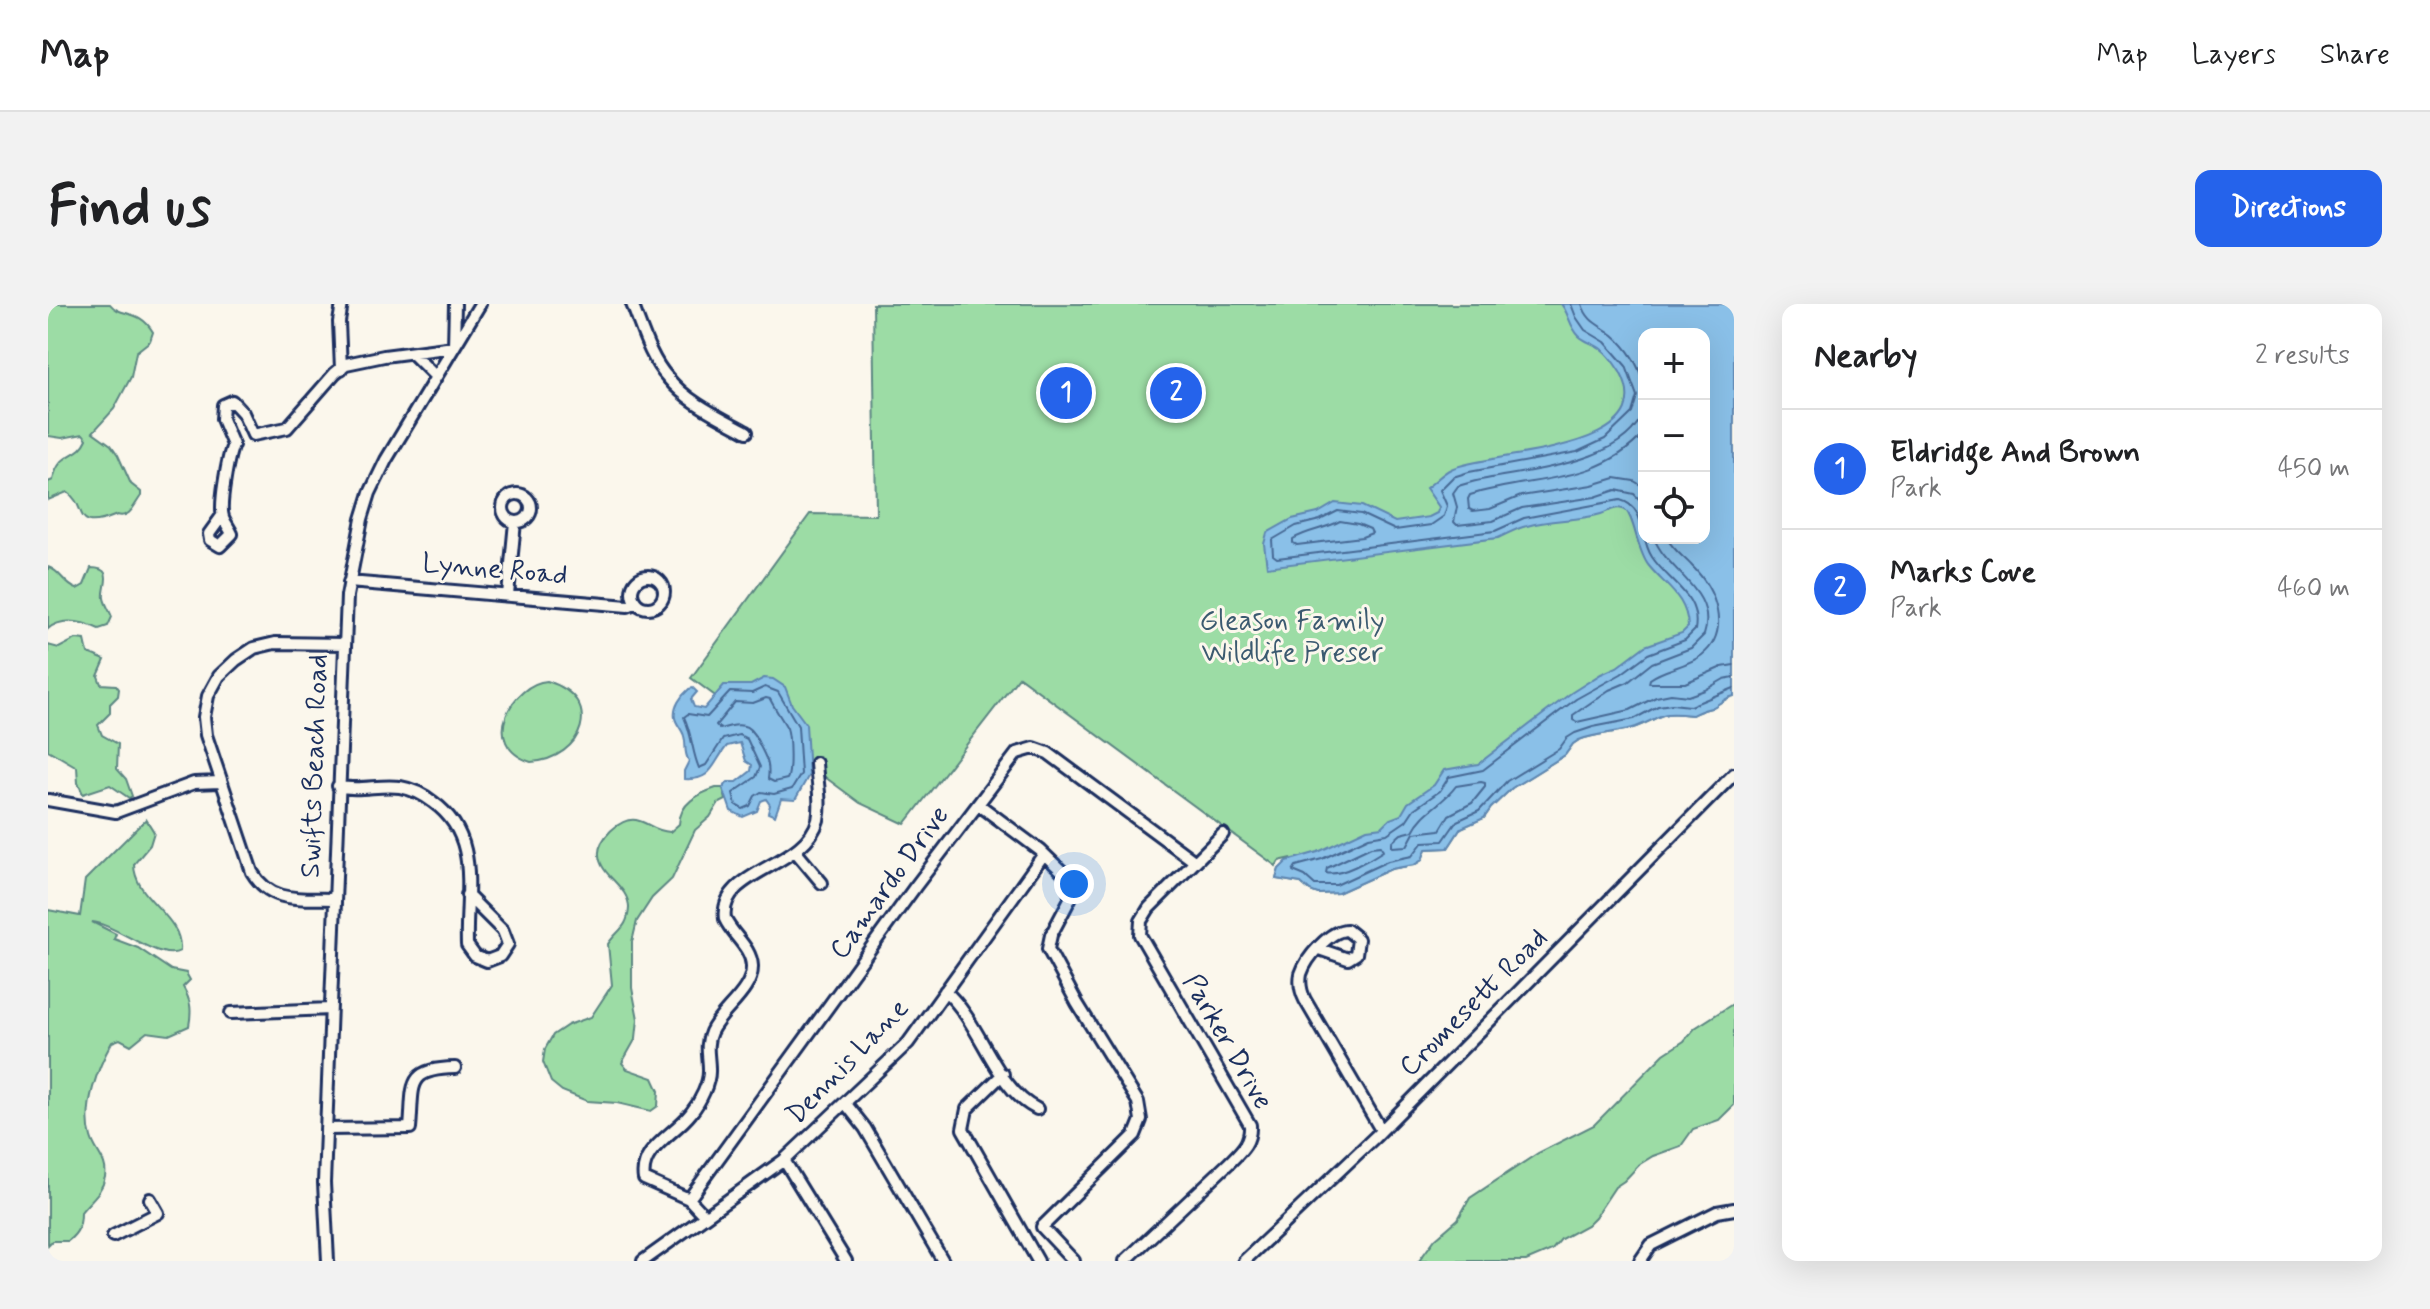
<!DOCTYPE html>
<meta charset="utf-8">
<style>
body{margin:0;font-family:Mynerve,sans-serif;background:#f2f2f2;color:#202124}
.controls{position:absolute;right:24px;top:24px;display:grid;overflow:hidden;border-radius:16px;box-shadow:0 8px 32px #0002}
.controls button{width:72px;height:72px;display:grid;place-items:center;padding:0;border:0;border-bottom:2px solid #e0e0e0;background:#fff;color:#202124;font:40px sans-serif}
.you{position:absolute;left:1026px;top:580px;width:28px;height:28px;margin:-20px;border:6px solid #fff;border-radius:50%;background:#1a73e8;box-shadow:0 0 0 12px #1a73e833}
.badge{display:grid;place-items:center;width:52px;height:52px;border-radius:50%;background:#2563eb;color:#fff;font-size:26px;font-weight:700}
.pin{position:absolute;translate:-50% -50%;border:4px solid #fff;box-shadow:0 2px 8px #0006}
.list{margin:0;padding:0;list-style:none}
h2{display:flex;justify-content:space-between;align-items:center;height:104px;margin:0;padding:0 32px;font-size:34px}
h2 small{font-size:26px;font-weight:400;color:#757577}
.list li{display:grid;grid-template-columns:52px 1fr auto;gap:24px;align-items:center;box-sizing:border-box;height:120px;padding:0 32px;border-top:2px solid #e0e0e0}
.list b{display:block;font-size:30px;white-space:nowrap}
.list p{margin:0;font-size:26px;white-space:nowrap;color:#757577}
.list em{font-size:26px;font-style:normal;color:#757577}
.icon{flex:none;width:44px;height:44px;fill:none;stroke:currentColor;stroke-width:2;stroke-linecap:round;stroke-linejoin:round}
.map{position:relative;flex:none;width:1686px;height:957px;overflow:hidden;border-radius:16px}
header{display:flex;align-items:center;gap:48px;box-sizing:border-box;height:112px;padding:0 40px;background:#fff;border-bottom:2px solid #e0e0e0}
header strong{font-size:38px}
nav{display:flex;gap:44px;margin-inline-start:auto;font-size:28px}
.intro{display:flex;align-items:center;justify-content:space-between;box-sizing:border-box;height:192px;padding:0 48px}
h1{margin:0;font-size:56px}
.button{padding:20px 36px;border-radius:16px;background:#2563eb;color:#fff;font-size:28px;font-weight:700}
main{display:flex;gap:48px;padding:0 48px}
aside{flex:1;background:#fff;border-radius:16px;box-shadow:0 8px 32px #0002}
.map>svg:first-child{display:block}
.green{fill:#9cdca5;stroke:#5c8682;stroke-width:2;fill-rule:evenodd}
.water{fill:#8ac0e8;stroke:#5e86b1;stroke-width:2;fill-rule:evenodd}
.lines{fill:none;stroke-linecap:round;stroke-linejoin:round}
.shore{stroke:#476995;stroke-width:2}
.minor-casing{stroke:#1b2f5e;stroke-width:16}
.minor{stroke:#fbf7ec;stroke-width:10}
.labels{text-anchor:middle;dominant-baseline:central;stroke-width:6;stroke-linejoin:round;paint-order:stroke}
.street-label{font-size:28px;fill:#1b2f5e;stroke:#fbf7ec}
.park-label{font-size:28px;fill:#3b5a70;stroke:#fbf7ec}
</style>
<header>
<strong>Map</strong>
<nav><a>Map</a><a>Layers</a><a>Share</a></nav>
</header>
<div class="intro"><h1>Find us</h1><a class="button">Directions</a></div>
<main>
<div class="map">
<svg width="1686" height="957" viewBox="0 0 1686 957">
<rect width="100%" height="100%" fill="#fbf7ec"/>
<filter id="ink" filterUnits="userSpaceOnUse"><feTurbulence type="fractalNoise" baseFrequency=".0125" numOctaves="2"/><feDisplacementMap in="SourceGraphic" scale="16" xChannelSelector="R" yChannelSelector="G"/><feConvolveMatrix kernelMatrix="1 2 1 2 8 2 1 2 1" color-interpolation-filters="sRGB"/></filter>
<g filter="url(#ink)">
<path class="green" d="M0,0H62C73,14 91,4 105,28L102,37L88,48L83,73L66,105L45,128L63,141L70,151L83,180L93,188V192C86,201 82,215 69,211C22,230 41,202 19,188L0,196V178L5,176C11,146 30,156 39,135L35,130L14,134L0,132Z
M825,0H1686V392C1676,394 1671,401 1663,404C1655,406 1651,407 1644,411C1612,406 1615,413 1588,423C1570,429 1550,429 1531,436L1525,440L1517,451L1464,484L1443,504L1436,514L1413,524L1400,544L1378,545L1374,556L1366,561L1343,565L1290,589L1270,590L1262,587L1253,579L1228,575L1231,565L1244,554L1231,557L1228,562L971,373L857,520L812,499L643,374L762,210L828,211ZM1596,30H1656V234H1596Z
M0,263C13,267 16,281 29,285L36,281L43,264C68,264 54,282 56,294C57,300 62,307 64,313L60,322L51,325C35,318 14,313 0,325Z
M28,335L37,336L40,349L57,356L50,372L53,380L68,381L71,385L70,392L62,400V409L50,421L54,431L70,440L69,465L78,475L84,492L81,494L62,481L35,490L30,479L29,463L0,446V341L11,344Z
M499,377C558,395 535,455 483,458C429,440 466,379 499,377Z
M668,484H675L678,496L670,500L662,513L647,526L624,575L604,594L589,617L584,638V684L590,715L588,734L574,759L579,765L605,774L611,787L610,802L603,807L569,799L539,797L514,787L503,778L495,758L497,745L505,731L520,721L543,713L564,681L560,640C569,626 580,624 581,604C581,582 552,572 551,551C549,536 572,513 588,516C600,518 605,527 622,528L631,520C632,499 650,490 668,484Z
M98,515L106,528L102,541L86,560C86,596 135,611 132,647C112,659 68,620 44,618L68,630L66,635L90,644L123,666L138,669L142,676L135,683C143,697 144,706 141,722L121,731L99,728L83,741L72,735L64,738C50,763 34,804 43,833C47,848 60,856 57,873C54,889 42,896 33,908C33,921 31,928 20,937H4L0,941V606L32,612L37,576Z
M1686,699V801L1671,816L1645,825L1633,842L1605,852L1592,860L1576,877L1567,883L1547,913L1539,921L1513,935L1504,946L1478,957H1371L1387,935L1410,915L1422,894L1490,849L1546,821L1616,750L1636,737L1647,724Z"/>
<path class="water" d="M1513,0H1686V392C1676,394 1671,401 1663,404C1655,406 1651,407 1644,411C1609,407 1617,412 1588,423C1570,429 1550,429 1531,436L1525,440L1517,451L1464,484L1443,504L1436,514L1413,524L1400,544L1378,545L1374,556L1366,561L1343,565L1290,589L1270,590L1262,587L1253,579L1228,575L1231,565L1239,557L1270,548L1319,525L1334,523L1342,515L1353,511L1360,499L1386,481L1396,466L1430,460L1523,389L1553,370L1569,363L1597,342L1634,329L1640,323C1639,293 1618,283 1601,262C1589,248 1586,211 1577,206C1569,201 1560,208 1553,210C1529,217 1503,215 1479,222C1469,224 1459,230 1450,234L1219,263L1216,240L1219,229L1244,215L1270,209L1287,199L1314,202L1347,218L1381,213L1389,209L1391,203L1378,184C1386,179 1394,169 1403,165C1443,147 1617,149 1572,68C1567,60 1559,49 1552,44C1545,39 1537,38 1531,32C1521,22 1521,9 1513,0ZM1656,30V234H1596V30Z
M716,374L725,375L737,383L744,401L758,420L761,471L747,496L733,495L727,512L720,509L722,501L718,495L713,497L709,507L695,513L683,507L675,484L680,478H689L703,467L704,461L698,457L692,439L679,442C664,460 665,477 636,475V467L641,457C635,448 639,441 636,432C634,425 628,420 627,414C625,403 633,392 641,385L645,384L649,388L643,395L646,403L656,405L676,381H703Z"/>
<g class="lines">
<path class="shore" d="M1523,0L1528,13L1537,26L1557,38L1578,62L1589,92L1584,109L1557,135L1529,148L1421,168L1405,173L1392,186L1399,202L1396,212L1383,221L1347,226L1313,210L1290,207L1272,216L1248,222L1224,236L1225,251L1229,254L1246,252L1447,227L1476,214L1572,196C1599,203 1591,234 1604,253C1621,279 1653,291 1647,326L1637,336L1600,350L1573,370L1528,395L1435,466L1401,473L1392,487L1366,505L1358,517L1339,530L1321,533L1274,555L1248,562L1245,567L1257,572L1267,581H1288L1340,557L1364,552L1375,538L1395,537L1409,517L1431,507L1459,477L1511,445L1519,434L1527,429L1545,423L1586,415L1610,402L1624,400L1642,402L1686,384
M1534,0C1540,19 1551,20 1565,31C1580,44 1591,62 1596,80
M1596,106C1578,162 1473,166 1424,178L1410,182L1405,189L1409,203L1406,218L1409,221L1445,217L1474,204L1547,193L1568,186L1586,190L1596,200
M1596,129C1549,182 1484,171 1422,191L1420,195L1421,205L1425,207L1442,205L1473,192L1544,181L1567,174L1586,177L1596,183
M1292,217L1310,220L1322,225L1324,229L1314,233L1249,241L1245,239V235C1260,226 1277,225 1292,217Z
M1606,234C1619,268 1670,287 1656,331L1643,344L1604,359L1580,378L1561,386L1525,411V416L1529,418L1582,406L1608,393L1623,390L1640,392L1657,386L1676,375L1686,373
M1619,234C1625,246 1635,252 1644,262C1667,285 1684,327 1654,351C1639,363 1617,364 1602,375L1601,379H1637L1674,363L1686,361
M717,383L730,388L750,422L753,470L744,485L726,490L713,488L707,492L702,502L695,505L688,501L685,489L708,473L712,463L699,435L691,431L675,435L658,461L651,464C644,448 644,430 636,413L640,410L659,413L682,388L704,389Z
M718,394L722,395C727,405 734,415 739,424C742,432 743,469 739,475L726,478L720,475C722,461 719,456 713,444C703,422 698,416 672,425L668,421L687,398L705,399Z
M1433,478L1437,479V483L1424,499L1401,511L1392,526L1366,529L1359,542L1344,543V538L1353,530L1365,527C1374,508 1395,500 1408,482Z
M1323,543L1333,542L1335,547C1323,555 1292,573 1278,569L1279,564Z"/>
<defs>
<path id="minor" d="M584,0C594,25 602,54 620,74C640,99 672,113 699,128
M365,50L388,73
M293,65L291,18L294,0
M455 204a14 14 0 1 1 28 0a14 14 0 1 1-28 0Z
M174,212L161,230L162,236L172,242L184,230C181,223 177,219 175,213C171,202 180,152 185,141L174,115L175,101L184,97L195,109L205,131L239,124L287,69L298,60L336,52L406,43L407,0
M584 288a16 16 0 1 1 32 0a16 16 0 1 1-32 0Z
M301,278L580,302L587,299
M460,291L467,218
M290,482C311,488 330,480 352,483C364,485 376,491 385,498C434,533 417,589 419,641L427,652L439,657L452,652L460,640L455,627L419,591
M0,496L68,508L146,479L172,478
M930,500L993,547L1021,574L1022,595L1003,631L1000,645L1029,699L1090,798L1093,816L1087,831L994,923L1026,957
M748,548L774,579
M286,595C253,594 223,600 204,568L158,431L156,413L160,392L171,372L188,356L206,344L227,339L296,340
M1271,645L1300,655L1308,650L1310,635L1299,626C1282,626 1258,654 1253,670C1251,680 1253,688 1257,696L1333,826
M897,687C933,718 947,785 989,805
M183,709L282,705
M955,770L919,805L915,825L990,957
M798,800L817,824L895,957
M278,825L362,824C366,782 357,765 407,764
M736,856L798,957
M641,895L596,875C591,845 626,831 643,809C652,798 662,779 661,765C661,752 657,741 663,728C673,706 705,688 704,662C703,643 684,631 677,615C670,566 757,564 770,516C774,498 769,477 768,459
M656,911L641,895L867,583L969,449L986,444L1000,449L1146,557
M65,932L110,909L102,895
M280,957L276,879L299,292L314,215L322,189L338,156L432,0
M595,957L736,856L860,739L996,550
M1077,957L1181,859C1193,847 1203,839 1202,821L1092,631L1093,617L1101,604L1175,530
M1196,957L1327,833L1686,470
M1592,957L1603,941L1669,908L1686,905"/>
</defs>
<use href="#minor" class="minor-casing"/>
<use href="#minor" class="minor"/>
</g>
</g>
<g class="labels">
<g class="street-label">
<text transform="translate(447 266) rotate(5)">Lynne Road</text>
<text transform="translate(267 462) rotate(-88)">Swifts Beach Road</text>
<text transform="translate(842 579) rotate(-54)">Camardo Drive</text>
<text transform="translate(1426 699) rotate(-45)">Cromesett Road</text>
<text transform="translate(1179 738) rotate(60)">Parker Drive</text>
<text transform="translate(800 758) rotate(-46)">Dennis Lane</text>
</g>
<g class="park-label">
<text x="1244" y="317">Gleason Family<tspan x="1244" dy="32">Wildlife Preser</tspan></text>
</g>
</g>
</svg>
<div class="controls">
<button>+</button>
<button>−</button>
<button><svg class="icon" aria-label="locate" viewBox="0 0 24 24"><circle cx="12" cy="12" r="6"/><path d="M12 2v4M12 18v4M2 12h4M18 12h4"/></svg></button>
</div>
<div class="you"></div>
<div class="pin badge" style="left:1018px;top:89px">1</div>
<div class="pin badge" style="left:1128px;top:89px">2</div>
</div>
<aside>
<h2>Nearby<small>2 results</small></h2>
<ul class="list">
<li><span class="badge">1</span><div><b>Eldridge And Brown</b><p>Park</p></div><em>450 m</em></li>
<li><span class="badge">2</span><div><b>Marks Cove</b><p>Park</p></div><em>460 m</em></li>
</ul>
</aside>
</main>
